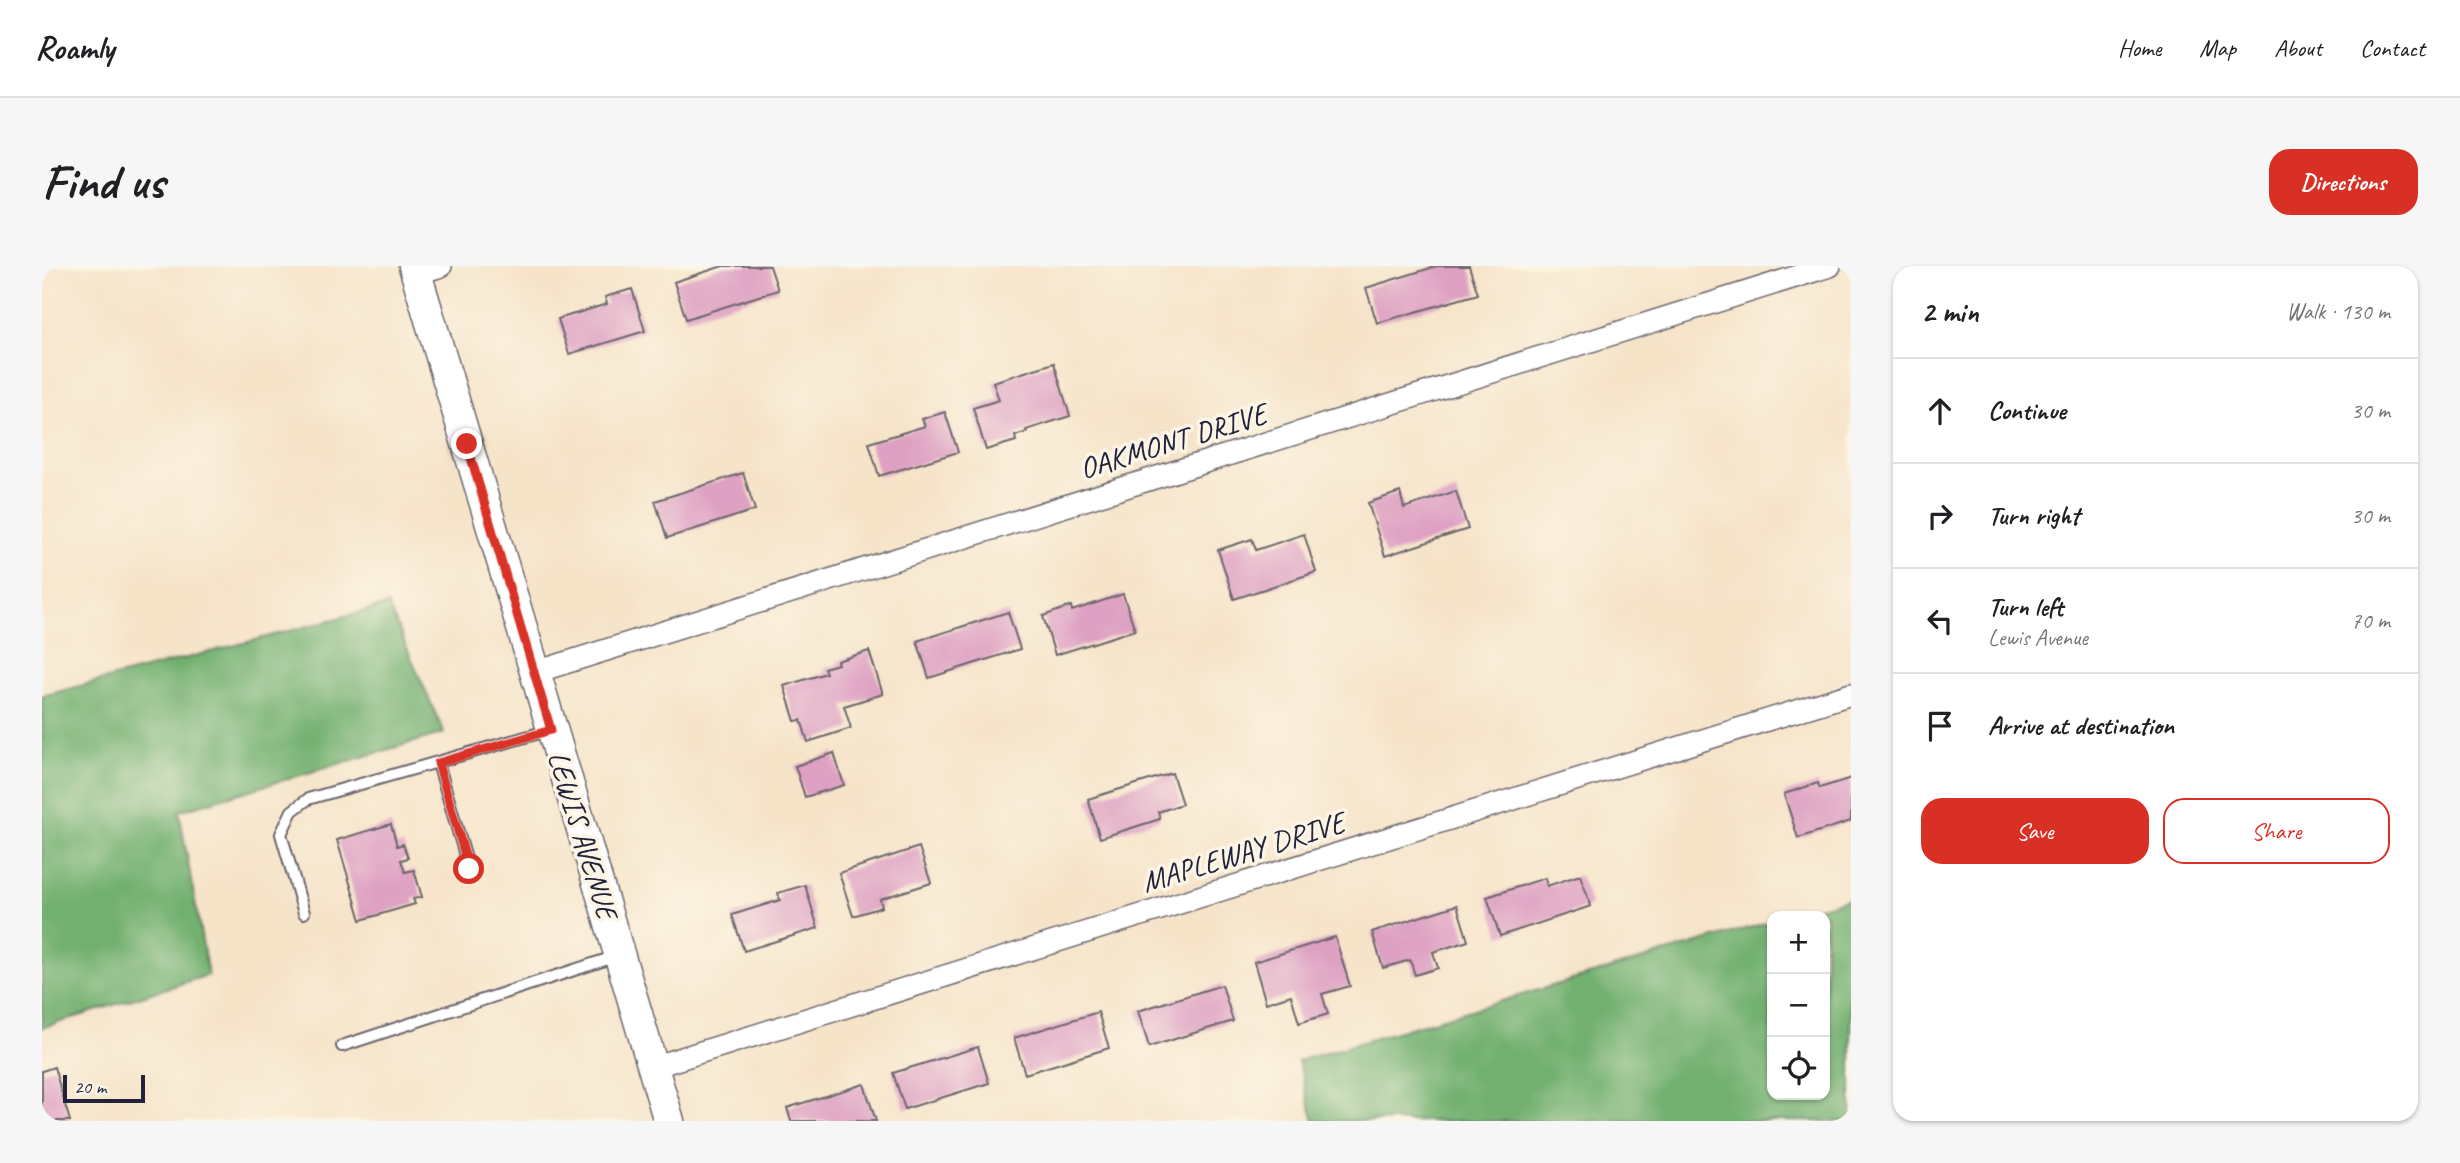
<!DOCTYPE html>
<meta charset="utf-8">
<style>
body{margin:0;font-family:Caveat,sans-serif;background:#f6f6f6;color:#202124}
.controls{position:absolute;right:21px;bottom:21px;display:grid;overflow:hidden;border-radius:14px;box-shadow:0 2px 5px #0004}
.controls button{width:63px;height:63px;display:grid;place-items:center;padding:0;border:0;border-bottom:2px solid #e0e0e0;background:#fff;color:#202124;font:35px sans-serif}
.scale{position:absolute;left:21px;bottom:18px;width:82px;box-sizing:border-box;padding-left:7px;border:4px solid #22223b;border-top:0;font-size:19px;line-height:24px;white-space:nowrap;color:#22223b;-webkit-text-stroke:5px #fcf5e5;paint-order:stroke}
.stop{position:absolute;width:21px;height:21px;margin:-16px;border:5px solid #d93025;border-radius:50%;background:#fff}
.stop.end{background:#d93025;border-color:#fff;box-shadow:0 2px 7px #0008}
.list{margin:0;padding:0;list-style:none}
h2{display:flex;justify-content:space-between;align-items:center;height:91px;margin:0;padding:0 28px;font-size:30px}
h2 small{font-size:23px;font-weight:400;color:#757577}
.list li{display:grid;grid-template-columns:46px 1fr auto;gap:21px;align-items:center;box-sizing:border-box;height:105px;padding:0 28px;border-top:2px solid #e0e0e0}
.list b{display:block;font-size:26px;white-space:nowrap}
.list p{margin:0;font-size:23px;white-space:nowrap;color:#757577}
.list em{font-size:23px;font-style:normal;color:#757577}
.actions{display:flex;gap:14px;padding:21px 28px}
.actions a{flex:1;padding:16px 0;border:2px solid #d93025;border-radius:21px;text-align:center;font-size:24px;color:#d93025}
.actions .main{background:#d93025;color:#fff}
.icon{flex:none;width:38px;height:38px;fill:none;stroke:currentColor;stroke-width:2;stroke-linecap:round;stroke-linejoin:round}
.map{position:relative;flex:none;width:1809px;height:855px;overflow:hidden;border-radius:21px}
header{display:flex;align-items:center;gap:42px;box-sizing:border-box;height:98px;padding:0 35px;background:#fff;border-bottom:2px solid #e0e0e0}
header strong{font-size:33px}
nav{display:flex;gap:38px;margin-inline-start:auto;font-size:24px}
.intro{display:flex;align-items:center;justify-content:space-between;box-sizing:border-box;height:168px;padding:0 42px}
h1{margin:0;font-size:49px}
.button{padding:18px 32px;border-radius:21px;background:#d93025;color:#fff;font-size:24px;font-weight:700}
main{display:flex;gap:42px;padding:0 42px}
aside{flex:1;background:#fff;border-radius:21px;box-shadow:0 2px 5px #0004}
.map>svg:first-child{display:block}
.forest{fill:#72b070;stroke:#4a6956;stroke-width:2}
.building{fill:#dea0c3}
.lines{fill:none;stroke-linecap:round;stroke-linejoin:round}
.lane-casing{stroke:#6c666d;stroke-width:14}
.street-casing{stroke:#6c666d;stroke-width:24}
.secondary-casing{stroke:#6c666d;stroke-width:33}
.lane{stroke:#fff;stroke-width:10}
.street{stroke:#fff;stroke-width:21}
.secondary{stroke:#fff;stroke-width:30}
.route{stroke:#d93025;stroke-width:9}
.labels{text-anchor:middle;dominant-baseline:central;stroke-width:7;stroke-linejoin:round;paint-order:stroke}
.street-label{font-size:30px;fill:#22223b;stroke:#fcf5e5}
</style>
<header>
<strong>Roamly</strong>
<nav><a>Home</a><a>Map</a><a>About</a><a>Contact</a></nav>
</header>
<div class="intro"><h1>Find us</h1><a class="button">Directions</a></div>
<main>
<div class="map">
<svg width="1809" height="855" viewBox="0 0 1809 855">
<rect width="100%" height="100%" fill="#fcf5e5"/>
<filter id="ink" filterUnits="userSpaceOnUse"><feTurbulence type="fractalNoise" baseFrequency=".0143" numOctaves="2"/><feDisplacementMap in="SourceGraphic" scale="14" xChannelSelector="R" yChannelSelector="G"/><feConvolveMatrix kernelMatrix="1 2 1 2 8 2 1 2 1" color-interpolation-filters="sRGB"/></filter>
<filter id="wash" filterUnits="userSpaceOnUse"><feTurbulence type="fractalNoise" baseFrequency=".00686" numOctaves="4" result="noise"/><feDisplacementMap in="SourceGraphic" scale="28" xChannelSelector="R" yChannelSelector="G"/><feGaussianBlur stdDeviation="1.57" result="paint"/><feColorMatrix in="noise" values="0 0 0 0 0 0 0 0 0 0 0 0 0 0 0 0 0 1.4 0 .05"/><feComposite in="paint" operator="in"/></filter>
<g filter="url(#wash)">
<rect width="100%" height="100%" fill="#f6e4c9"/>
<path class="forest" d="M346,339L402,467L137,545L166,709L0,762V430Z
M1809,632V855H1272L1256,795L1730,655V829H1783V650H1746Z"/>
<g id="blocks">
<path class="building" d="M681,0H728L736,24L644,53L632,16Z
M1395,0H1427L1436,28L1335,57L1324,22Z
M590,23L603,65L527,88L516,53L565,38L563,31Z
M1012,97L1028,150L984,164L985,166L973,170L974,175L944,184L931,142L957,134L951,116Z
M903,146L916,186L837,210L827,177L883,160L880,153Z
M701,207L713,244L625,272L613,235Z
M1414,225L1426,263L1343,290L1326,237L1358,226L1362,242Z
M1262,268L1274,306L1192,333L1176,284L1210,273L1214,284Z
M1081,328L1093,364L1013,389L1001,350L1029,340L1030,345Z
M966,346L978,383L887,412L875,375Z
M827,385L841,428L802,440L809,462L766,476L759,454L753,455L742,420L784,407L782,402L796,398L795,395Z
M792,487L802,519L763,531L753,500Z
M1130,507L1140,538L1116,546L1118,553L1058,572L1046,533Z
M1809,512V555L1756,572L1742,528L1776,517L1778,522Z
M349,558L355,580L361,578L366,592L359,594L363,606L372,604L380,631L371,633L373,638L319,654L295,574Z
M877,581L889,617L838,633L840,641L811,650L797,607Z
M1538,609L1549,640L1458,670L1445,631L1503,612L1505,620Z
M763,619L776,662L702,685L690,649L738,634L736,627Z
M1415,639L1426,675L1391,686L1396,702L1373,709L1368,694L1341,702L1330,666Z
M1293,671L1308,720L1280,728L1286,748L1257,757L1249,729L1224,737L1212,696Z
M1180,719L1191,755L1107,781L1096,745Z
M1056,746L1067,782L983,808L972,772Z
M936,781L947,817L863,843L851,807Z
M12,801L28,855H0V805Z
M822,818L834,855H749L745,842Z"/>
</g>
</g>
<g filter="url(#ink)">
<use href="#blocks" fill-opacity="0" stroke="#6c666d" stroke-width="2"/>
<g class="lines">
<defs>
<path id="lane" d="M396,497L427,603
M262,647L239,568L250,545L266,533L508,464
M300,780L575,690"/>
<path id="street" d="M374,8L399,0
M491,407L1788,0
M611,801L1809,428"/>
<path id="secondary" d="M372,0L627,855"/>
</defs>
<use href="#lane" class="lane-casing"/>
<use href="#street" class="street-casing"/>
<use href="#secondary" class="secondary-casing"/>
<use href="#lane" class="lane"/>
<use href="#street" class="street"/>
<use href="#secondary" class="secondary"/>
</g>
</g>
<g class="lines" filter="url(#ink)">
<path class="route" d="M425,178L509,464L396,497L427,603"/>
</g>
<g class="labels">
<g class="street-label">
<text transform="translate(1131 175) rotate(-17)">OAKMONT DRIVE</text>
<text transform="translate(541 569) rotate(73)">LEWIS AVENUE</text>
<text transform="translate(1201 586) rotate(-17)">MAPLEWAY DRIVE</text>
</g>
</g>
</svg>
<div class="controls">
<button>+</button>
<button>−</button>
<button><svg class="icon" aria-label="locate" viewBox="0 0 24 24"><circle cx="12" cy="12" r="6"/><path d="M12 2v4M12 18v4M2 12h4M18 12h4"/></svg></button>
</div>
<div class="scale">20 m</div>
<div class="stop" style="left:427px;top:603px"></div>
<div class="stop end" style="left:425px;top:178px"></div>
</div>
<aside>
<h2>2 min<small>Walk · 130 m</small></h2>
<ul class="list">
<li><svg class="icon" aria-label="ahead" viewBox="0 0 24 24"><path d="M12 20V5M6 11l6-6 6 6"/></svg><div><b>Continue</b></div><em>30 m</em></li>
<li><svg class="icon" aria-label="right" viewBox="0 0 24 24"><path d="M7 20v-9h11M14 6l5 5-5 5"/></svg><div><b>Turn right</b></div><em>30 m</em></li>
<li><svg class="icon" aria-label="left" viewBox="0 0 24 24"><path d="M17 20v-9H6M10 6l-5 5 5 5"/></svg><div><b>Turn left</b><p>Lewis Avenue</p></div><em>70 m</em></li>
<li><svg class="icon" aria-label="arrive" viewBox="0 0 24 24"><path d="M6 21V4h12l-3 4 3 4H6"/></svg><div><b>Arrive at destination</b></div></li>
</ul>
<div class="actions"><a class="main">Save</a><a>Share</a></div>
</aside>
</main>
